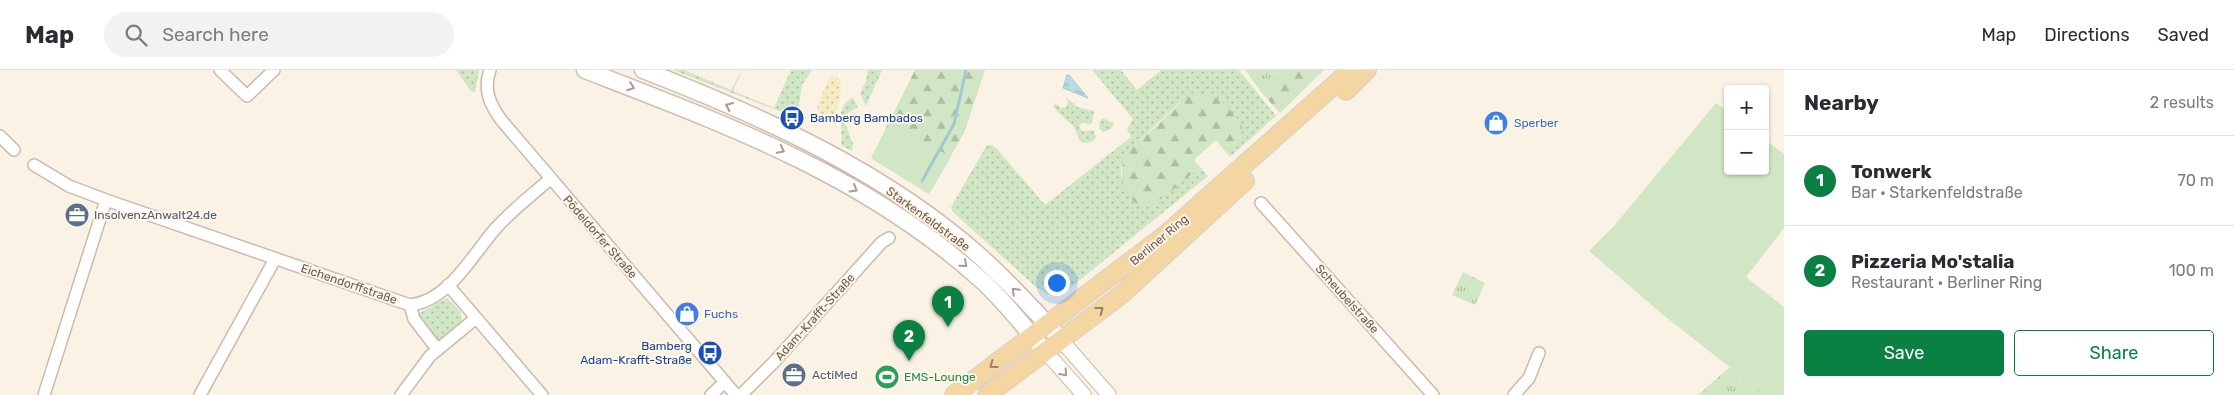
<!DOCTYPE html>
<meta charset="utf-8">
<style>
body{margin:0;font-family:Rubik,sans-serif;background:#f2f2f3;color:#2b2b33}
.controls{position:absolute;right:15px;top:15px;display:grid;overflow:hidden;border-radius:5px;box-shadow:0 1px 4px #0004}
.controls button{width:45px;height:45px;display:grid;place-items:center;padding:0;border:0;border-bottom:1px solid #e1e1e2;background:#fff;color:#2b2b33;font:25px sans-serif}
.you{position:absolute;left:1056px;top:212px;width:18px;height:18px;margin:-12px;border:4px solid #fff;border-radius:50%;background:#1a73e8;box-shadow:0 0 0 8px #1a73e833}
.badge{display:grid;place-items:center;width:32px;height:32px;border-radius:50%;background:#0b8043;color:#fff;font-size:16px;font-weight:700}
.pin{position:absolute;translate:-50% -41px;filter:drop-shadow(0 1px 2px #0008)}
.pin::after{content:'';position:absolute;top:26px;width:18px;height:15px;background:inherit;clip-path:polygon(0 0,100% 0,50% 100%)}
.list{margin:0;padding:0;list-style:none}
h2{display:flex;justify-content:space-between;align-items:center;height:65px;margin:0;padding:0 20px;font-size:21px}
h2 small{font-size:16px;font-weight:400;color:#7c7c81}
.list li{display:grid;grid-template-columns:32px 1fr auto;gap:15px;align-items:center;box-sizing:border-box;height:90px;padding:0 20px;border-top:1px solid #e1e1e2}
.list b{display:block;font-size:19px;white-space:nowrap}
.list p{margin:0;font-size:16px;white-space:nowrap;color:#7c7c81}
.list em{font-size:16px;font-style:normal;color:#7c7c81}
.actions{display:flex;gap:10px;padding:15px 20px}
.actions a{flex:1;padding:11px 0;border:1px solid #0b8043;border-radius:5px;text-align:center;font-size:18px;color:#0b8043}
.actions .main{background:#0b8043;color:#fff}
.icon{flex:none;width:28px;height:28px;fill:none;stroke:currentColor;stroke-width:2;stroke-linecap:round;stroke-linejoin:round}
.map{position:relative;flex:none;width:1784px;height:325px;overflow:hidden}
header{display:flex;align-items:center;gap:30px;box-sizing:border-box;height:70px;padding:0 25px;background:#fff;border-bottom:1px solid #e1e1e2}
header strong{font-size:24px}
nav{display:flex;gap:28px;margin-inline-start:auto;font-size:18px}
.search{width:350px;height:45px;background:#f2f2f3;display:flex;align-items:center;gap:12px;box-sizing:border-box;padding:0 18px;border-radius:28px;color:#7c7c81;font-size:19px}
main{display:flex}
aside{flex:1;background:#fff}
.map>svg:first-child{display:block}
.grass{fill:url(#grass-dots)}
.forest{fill:url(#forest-firs)}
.sand{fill:url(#sand-dots)}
.park{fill:url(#park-tufts)}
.garden{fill:#d1e6c4}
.water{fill:url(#water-ripples);stroke:#a2c9d2}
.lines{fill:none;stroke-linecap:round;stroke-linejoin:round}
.stream{stroke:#a2c9d2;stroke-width:3}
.minor-casing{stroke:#cabaab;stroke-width:14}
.tertiary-casing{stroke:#cabaab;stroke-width:16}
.secondary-casing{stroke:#cfbcac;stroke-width:19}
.primary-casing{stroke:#d7d1cd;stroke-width:20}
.minor{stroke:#fff;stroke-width:11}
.tertiary{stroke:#fff;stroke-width:14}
.secondary{stroke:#fff;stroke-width:16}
.primary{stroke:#f3d6a2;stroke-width:18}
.oneway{stroke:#a99b94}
.oneway2{stroke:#977e66}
.labels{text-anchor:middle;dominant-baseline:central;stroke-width:4;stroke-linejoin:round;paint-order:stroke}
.transit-label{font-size:12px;fill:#164399;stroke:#fdf6e9;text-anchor:start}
.shop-label{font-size:12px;fill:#366cbe;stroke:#fdf6e9;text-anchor:start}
.service-label{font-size:12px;fill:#4e5e75;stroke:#fdf6e9;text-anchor:start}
.street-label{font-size:12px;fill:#70594c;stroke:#fdf6e9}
.leisure-label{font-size:12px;fill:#27864d;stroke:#fdf6e9;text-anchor:start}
</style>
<header>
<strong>Map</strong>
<div class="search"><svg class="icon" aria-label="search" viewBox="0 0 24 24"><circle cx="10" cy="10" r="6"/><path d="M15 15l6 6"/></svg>Search here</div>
<nav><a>Map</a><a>Directions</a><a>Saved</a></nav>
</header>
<main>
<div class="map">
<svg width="1784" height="325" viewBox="0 0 1784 325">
<defs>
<pattern id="grass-dots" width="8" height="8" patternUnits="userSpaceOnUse" patternTransform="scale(1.25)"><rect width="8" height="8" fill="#d1e6c4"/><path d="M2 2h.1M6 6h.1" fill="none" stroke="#aebda1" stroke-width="1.8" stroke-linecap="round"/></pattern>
<pattern id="forest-firs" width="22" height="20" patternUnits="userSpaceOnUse" patternTransform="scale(1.25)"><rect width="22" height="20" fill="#d1e6c4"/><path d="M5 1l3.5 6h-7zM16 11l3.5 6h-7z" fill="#aebda1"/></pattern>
<pattern id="sand-dots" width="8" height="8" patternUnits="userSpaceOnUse" patternTransform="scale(1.25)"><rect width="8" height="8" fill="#f6ecc1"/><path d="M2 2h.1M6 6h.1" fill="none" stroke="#ccc29f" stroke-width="1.8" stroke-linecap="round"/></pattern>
<pattern id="park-tufts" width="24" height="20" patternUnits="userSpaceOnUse" patternTransform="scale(1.25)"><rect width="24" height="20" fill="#d1e6c4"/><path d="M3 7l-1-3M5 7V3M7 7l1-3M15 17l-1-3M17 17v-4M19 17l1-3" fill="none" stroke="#aebda1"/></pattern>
<pattern id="water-ripples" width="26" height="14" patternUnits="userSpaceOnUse" patternTransform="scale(1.25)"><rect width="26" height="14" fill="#badbe1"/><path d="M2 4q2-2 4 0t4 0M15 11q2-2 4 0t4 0" fill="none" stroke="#9cb5b9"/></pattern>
</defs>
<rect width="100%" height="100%" fill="#faf2e4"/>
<path class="grass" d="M456,0H479L475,22L471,21Z
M673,0H684L731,20L742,0L733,21L774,38L791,0H812L802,15L797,48Z
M868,0H882L866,36L860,24L866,11Z
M1092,0H1121L1137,20L1161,0H1239L1276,46L1230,87L1225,81L1241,66L1179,33L1128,81L1121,95V107L1144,135L1154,133L1200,97L1208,106L1065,222C1052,229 1045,223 1035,216L953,142L951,137L987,75H992L998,80L1045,135L1131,67L1127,60L1133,49Z
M853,27L858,37L848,43L845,53L853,74L852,81L841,75C844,58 833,38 853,27Z
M1065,27L1077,37L1094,41L1092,53L1088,55L1083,52L1079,56L1082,61L1093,60L1096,67C1091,74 1087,74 1080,71L1074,57L1053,37L1055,33L1061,38L1066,37L1068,32Z
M1103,48L1114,54L1111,59L1103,62L1099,58L1100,50Z
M447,228L461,242L462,252L439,271L418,248V244Z"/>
<path class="forest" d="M915,0H985L964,63L929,124L871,88Z
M1282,0H1324L1280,43L1261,22Z
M1194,22L1221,30L1242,53L1241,66L1225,81L1216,70L1194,90L1200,97C1188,106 1167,127 1154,133C1126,146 1113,100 1128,81C1135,72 1146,66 1154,58C1168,45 1179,33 1194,22Z"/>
<path class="sand" d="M831,4L839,9C844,19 837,42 831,52H825L820,47L817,36Z"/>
<path class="park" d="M1245,0H1282L1261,22Z
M1463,202L1485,213L1475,235L1452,225Z
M1730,297L1760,321L1784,318V325H1698Z"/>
<path class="garden" d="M1716,33L1728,42V101H1765V70L1784,84V158L1746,207L1784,237V318L1760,321L1662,244L1589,181L1614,156Z
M890,52L951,87L929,124L871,88Z"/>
<path class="water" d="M1067,5H1069L1088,28L1063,18Z"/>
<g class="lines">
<path class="stream" d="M922,111L954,54L966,0"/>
<defs>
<path id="minor" d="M220,0L247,26L274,0
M490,0C483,20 490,35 502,51L736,325
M0,66L14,80
M34,95L69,116L106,130L410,235C449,231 472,185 496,158C512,140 532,125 550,109
M1261,133L1433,325
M448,215L542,325
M410,235L414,249L437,279
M44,325L106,130
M200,325L275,189
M401,325L430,286L476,248
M711,325L725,312
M741,325L775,291L882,172L889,168
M1514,325L1529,308L1539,283"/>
<path id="tertiary" d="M1061,270L1109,325
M1045,281L1084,325"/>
<path id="secondary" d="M585,0C727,55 864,105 979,208C1004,230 1024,257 1045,281
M643,0C762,46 886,102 982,188C1010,214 1036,241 1061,270"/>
<path id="primary" d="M1346,21L1367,0
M954,325L1164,166L1351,0
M987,325L1121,225L1245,111"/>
</defs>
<use href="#minor" class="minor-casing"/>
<use href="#tertiary" class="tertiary-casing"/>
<use href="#secondary" class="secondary-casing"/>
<use href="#primary" class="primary-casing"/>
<use href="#minor" class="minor"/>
<use href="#tertiary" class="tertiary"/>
<use href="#secondary" class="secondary"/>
<use href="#primary" class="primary"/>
</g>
<defs><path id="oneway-chevron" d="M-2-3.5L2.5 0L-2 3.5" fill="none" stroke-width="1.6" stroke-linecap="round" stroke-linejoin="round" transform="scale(1.25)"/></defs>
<g class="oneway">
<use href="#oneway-chevron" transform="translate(631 17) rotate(20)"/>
<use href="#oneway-chevron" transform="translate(729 36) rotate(-155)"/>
<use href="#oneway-chevron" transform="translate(781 80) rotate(27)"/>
<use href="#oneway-chevron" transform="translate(854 119) rotate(30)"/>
<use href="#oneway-chevron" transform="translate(964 194) rotate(41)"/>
<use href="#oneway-chevron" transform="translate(1015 221) rotate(-135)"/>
<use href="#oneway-chevron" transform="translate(1064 303) rotate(48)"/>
</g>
<g class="oneway2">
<use href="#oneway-chevron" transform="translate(1100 240) rotate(-37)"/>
<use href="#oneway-chevron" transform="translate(993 295) rotate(144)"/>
</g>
<defs>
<symbol id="bus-disc" viewBox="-11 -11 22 22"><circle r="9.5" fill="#1a4fb4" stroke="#fdf6e9"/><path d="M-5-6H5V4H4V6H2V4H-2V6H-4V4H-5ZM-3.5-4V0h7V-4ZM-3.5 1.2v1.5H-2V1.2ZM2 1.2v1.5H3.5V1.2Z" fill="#fff"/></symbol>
<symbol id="shop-disc" viewBox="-11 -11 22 22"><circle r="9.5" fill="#3f7fe0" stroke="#fdf6e9"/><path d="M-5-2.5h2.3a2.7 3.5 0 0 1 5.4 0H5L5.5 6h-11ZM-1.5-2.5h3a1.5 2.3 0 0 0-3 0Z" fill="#fff"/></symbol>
<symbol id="office-disc" viewBox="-11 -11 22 22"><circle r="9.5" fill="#5c6f8a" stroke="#fdf6e9"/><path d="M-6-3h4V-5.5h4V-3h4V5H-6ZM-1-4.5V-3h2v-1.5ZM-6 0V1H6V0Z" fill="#fff"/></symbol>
<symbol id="stadium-disc" viewBox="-11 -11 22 22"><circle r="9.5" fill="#2e9e5b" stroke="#fdf6e9"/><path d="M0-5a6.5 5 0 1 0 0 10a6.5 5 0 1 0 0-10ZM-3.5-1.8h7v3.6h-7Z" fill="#fff"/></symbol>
</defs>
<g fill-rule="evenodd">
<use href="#bus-disc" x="778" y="34" width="28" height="28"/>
<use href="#shop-disc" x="1482" y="39" width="28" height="28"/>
<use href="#office-disc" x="63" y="131" width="28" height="28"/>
<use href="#shop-disc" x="673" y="230" width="28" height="28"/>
<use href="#bus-disc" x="696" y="269" width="28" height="28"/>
<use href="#office-disc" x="780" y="291" width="28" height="28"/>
<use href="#stadium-disc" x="873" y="293" width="28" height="28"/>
</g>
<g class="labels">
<g class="transit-label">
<text x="810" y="48">Bamberg Bambados</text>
<text x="692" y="276" text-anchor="end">Bamberg<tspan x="692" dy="14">Adam-Krafft-Straße</tspan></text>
</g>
<g class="shop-label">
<text x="1514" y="53">Sperber</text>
<text x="704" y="244">Fuchs</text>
</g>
<g class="service-label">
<text x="94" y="145">InsolvenzAnwalt24.de</text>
<text x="812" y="305">ActiMed</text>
</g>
<g class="street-label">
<text transform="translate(928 149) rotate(36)">Starkenfeldstraße</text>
<text transform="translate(600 167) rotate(49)">Pödeldorfer Straße</text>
<text transform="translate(1159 170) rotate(-40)">Berliner Ring</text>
<text transform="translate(349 214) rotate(19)">Eichendorffstraße</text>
<text transform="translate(1347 229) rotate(48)">Scheubelstraße</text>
<text transform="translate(815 247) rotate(-48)">Adam-Krafft-Straße</text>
</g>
<g class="leisure-label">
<text x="904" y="307">EMS-Lounge</text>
</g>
</g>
</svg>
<div class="controls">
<button>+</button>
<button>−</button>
</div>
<div class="you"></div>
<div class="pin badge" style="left:948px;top:257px">1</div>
<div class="pin badge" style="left:909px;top:291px">2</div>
</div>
<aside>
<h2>Nearby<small>2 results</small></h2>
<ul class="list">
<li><span class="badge">1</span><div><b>Tonwerk</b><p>Bar · Starkenfeldstraße</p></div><em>70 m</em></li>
<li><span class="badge">2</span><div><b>Pizzeria Mo'stalia</b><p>Restaurant · Berliner Ring</p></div><em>100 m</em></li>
</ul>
<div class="actions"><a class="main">Save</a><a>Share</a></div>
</aside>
</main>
